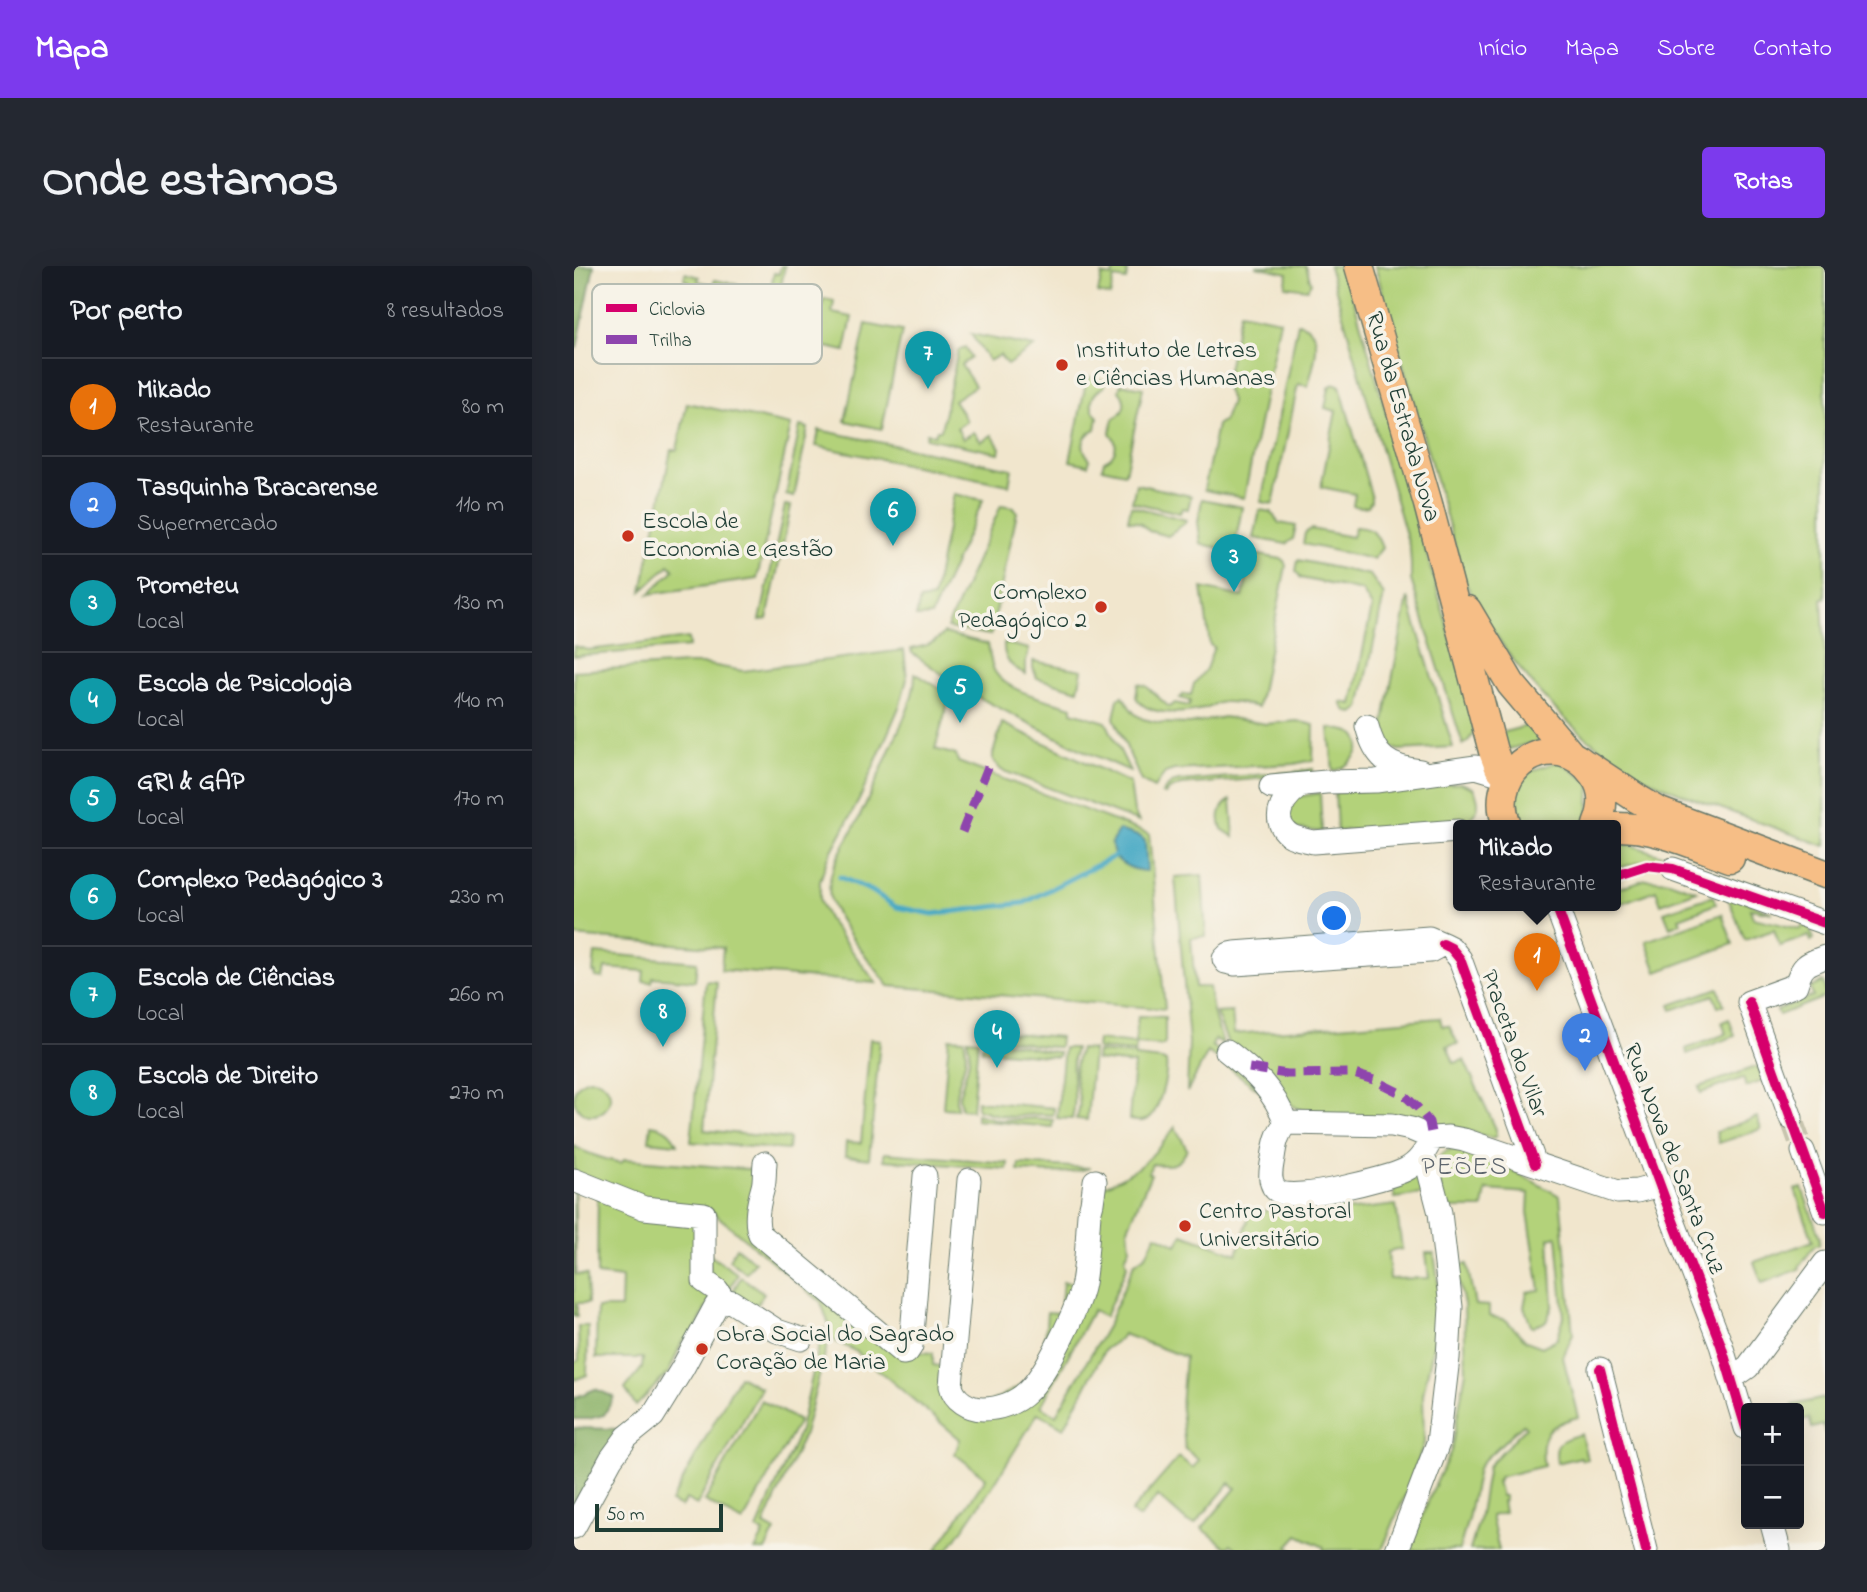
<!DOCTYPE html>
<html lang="pt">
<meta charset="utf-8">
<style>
body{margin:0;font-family:"Indie Flower",sans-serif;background:#242831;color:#f1f3f6}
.controls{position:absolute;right:21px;bottom:21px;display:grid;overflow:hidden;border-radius:7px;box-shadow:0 7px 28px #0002}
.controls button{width:63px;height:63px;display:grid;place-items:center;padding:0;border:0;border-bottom:2px solid #363941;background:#171b24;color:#f1f3f6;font:35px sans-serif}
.scale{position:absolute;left:21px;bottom:18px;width:128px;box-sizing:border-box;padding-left:7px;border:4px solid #1f3d34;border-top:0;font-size:19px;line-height:24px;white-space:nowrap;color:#1f3d34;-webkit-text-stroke:5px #f7f3e8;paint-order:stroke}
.you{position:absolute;left:761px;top:653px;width:24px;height:24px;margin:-18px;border:5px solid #fff;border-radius:50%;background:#1a73e8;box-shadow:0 0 0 10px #1a73e833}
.badge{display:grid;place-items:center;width:46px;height:46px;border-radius:50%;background:#7c3aed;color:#fff;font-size:23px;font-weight:700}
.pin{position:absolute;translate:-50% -58px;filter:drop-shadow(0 2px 4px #0008)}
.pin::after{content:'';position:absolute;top:37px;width:24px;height:21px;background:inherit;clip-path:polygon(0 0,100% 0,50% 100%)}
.popup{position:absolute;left:879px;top:554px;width:168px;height:91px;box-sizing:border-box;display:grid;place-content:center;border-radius:7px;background:#171b24;filter:drop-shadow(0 2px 5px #0005);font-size:23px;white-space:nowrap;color:#9ea1a6}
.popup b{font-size:26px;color:#f1f3f6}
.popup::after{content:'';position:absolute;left:50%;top:100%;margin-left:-14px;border:14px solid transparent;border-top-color:#171b24}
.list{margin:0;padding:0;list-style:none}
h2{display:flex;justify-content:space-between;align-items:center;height:91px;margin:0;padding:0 28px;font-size:30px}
h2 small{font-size:23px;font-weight:400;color:#9ea1a6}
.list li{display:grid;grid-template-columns:46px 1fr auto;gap:21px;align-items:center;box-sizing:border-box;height:98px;padding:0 28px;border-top:2px solid #363941}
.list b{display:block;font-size:26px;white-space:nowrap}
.list p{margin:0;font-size:23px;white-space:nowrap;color:#9ea1a6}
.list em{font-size:23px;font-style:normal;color:#9ea1a6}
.map{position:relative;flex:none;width:1251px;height:1284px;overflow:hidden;border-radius:7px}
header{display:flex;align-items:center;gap:42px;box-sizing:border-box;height:98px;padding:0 35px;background:#7c3aed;color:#fff}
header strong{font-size:33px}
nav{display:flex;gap:38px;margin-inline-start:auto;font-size:24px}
.intro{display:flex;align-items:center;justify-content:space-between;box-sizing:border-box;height:168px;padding:0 42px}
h1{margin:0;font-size:49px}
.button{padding:18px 32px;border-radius:7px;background:#7c3aed;color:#fff;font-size:24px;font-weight:700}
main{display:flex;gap:42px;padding:0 42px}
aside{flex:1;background:#171b24;border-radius:7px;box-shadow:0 7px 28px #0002}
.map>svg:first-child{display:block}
.green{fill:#b3d27a;stroke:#698857;stroke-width:2}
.forest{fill:#8eb46a;stroke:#56784f;stroke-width:2}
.water{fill:#44a8c4;stroke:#32727c;stroke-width:2}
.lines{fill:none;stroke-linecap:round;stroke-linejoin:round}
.stream{stroke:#44a8c4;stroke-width:5}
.minor-tunnel{stroke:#c7c4ae;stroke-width:23;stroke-dasharray:23 11;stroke-linecap:butt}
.minor-casing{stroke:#68786a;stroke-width:25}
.major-casing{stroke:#68786a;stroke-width:31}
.minor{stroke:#fff;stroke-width:23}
.major{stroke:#f6be86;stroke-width:28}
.quiet{stroke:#8e44ad;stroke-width:9;stroke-dasharray:18 9;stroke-linecap:butt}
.cycleway-casing{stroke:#f7f3e8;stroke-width:15}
.cycleway{stroke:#d6006c;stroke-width:10}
.poi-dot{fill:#c8321e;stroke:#f7f3e8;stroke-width:2.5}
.labels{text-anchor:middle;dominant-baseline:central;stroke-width:7;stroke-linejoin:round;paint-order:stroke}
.poi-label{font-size:24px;fill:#1f3d34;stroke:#f7f3e8;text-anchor:start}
.street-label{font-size:24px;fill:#1f3d34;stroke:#f7f3e8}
.neighbourhood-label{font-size:26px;letter-spacing:2px;fill:#5e666e;stroke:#f7f3e8}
.key{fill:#f7f3e8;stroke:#b6bcb2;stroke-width:2}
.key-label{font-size:19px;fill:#1f3d34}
</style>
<header>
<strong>Mapa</strong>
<nav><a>Início</a><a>Mapa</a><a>Sobre</a><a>Contato</a></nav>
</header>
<div class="intro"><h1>Onde estamos</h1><a class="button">Rotas</a></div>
<main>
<aside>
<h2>Por perto<small>8 resultados</small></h2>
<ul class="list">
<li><span class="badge" style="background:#e8710a">1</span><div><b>Mikado</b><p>Restaurante</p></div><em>80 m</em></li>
<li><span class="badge" style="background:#3f7fe0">2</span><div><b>Tasquinha Bracarense</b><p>Supermercado</p></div><em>110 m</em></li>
<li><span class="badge" style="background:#0f9aa8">3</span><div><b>Prometeu</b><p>Local</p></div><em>130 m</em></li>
<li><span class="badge" style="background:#0f9aa8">4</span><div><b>Escola de Psicologia</b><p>Local</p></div><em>140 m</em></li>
<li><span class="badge" style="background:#0f9aa8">5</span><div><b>GRI &amp; GAP</b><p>Local</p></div><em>170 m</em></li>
<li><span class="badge" style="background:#0f9aa8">6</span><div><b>Complexo Pedagógico 3</b><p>Local</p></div><em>230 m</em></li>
<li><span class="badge" style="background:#0f9aa8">7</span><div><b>Escola de Ciências</b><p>Local</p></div><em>260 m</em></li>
<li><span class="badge" style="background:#0f9aa8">8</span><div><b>Escola de Direito</b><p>Local</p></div><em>270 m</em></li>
</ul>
</aside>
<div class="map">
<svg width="1251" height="1284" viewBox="0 0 1251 1284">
<rect width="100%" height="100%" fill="#f7f3e8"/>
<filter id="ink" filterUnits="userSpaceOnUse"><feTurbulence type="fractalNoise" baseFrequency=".0143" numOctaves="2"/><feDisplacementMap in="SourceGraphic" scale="14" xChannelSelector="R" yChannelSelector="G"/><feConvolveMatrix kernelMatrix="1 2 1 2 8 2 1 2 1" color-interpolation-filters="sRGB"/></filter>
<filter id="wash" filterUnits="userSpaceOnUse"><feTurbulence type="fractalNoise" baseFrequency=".00686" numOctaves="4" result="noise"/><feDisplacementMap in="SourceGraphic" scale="28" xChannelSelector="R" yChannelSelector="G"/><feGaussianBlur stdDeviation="1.57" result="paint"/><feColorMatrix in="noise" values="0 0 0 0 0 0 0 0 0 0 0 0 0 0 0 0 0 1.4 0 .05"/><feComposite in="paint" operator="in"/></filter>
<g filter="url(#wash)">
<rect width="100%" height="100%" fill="#f1e6cd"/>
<path class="green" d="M207,0H211L197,69L187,67L200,7L205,8Z
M682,0H732L737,17L733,23L711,20L714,7Z
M755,0H770L900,453C901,465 899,472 889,479L837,314V298L836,283Z
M801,0H1251V332H1248L1251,393V580C1216,567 1181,555 1146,542C1121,533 1095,524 1072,512C991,468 933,397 891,316Z
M540,2L554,5L552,14L540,12L536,30L524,27L528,9L538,11Z
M111,7L125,11L124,15L139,19L141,14L188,24L179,65L108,48L115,15L110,14Z
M250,33L260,35L258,47L278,51L271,85L211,72L218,39L247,45Z
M666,46L706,54L670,232L630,224L643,159L650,154L657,135L651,118Z
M724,57C754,64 739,99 734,120L724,118L699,238L687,236Z
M292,58L328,65L308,163L271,155Z
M397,68L460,81L433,99L426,89L415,95Z
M391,81L397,92L387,99L401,120L380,134L393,155L383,162L389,173L400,166L407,176L418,169L426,182L425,187L352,172L353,167L361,169L363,164H367L384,85Z
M513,111L532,115L530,121C517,127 513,140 524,151L522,163C508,169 505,182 516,193L514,199L496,195Z
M547,118L569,122L551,207L528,202L530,195C543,190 545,177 536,167L539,153C551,147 554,135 545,125Z
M762,118L766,120L797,229V235L794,240L787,241L779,240L781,228L747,221L762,145L751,142L755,122L758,119Z
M113,137L217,159L183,313L75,328L100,304L95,299L68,325L97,184H103Z
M226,160L234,162L220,231L212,229Z
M245,164L438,203L435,219L242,180Z
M562,218L617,230L614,243L608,242L606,247L558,236Z
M380,228L409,234L357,350L342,351L346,334L359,332Z
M628,233L668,241L660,285L627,278L624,256Z
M211,239L217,240L193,353L186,354Z
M427,239L440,241L443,246L417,369L373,362Z
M557,240L612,254L611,257L594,270L575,265L566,257L554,254Z
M686,244L697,246L705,257L722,260L719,273L712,278L680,272Z
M781,261C799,262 802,266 808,282L799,293L729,278L731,267L737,263L778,271Z
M680,288L707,293L710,295L712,300L684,441C673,439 661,435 650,436C644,436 640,439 634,441C615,448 573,452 562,431L564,418L572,420L595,441L601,437L615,440L616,435L606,432L610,428L617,429L620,418L632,403L640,381L636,379L628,322L669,331L677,291Z
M724,294L796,309L810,329L786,442L779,447C772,446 769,443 767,436L778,438L798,341L788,325L727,312L722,305Z
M834,332L879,481L824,484L814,478L811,471L809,464L812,444Z
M370,367L414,378C416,388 416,397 421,406C434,427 476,434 498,441V446L532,456L556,505L506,483L392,425L338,387L337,383C351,380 361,378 370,367Z
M114,372L115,381L0,390V380L14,384Z
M430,377L455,383L452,395V408C438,402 429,394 430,377Z
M330,384L333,413L326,439L286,532L253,594L246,615V636L254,653L302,717L147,704L149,682L0,670V405L112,398H131L169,405Z
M459,395L508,404L504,424L463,412L459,402Z
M341,407L389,437L388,440L374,437L361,483L382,489L384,496L575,568L591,743L315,720C300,700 260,653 256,631C251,605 272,577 283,556C295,532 306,507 316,483C327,459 341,434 341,407Z
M549,430L556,442L561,448L569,453L586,457L616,458L650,451L692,458L723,455L740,459L739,494L720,498L600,504L591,507L580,522L567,515L540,452L544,433Z
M428,457L556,517L560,546L565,556L427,504L419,494V488Z
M956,459L976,477H957L928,485L923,468Z
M755,462C763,464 779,464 783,471C792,486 771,503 759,505Z
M985,495L1016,517L1014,559H945L939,546L948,508Z
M739,503V506L721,510L607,519L595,524L591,528L588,527L598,517L605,515L720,506Z
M887,517L899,522C908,537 905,550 888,556L763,565L761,526Z
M746,527L748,566L718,562L713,542L722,531Z
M657,534L660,571L648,563C643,551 646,539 657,534Z
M1042,577L1057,579L1103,594L1101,598C1080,591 1063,596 1042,603Z
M628,609L632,670L617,672L621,721H635L639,746L649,778L641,773L638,780L664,798L689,827L634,786L613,826L615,776L601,611Z
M1072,613L1095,615L1123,625L1087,638L1082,624L1042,639V623Z
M1152,627L1199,647L1176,643L1179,652L1226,663L1232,654L1240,673L1237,675L1235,670L1206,680L1200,664L1171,674Z
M1139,630L1142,638L1105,652L1107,657L1096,661L1090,646Z
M1148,648L1159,678L1083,706L1072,675Z
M21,687L123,696L121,715L79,711L78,716L69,715L70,705L31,702L29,712L21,711L22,707L19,706Z
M132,715L143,716L130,864L215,873L214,884L117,876Z
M1249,716L1251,722V731L1205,749L1203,744L1239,730L1236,722Z
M1144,722L1150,739L1144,741L1139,729L1098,744L1096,739Z
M658,746L660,768L866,752L868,760H875L884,778L873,780L880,797L890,794L922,863V870L918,872L882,862L838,856L734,848L719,840L675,796L655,780L642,747Z
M564,750L591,751V777L589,780L562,778L561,786L523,783L524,774L561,778Z
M1155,753L1161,770L1113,788L1112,783L1152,768L1148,756Z
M410,765L486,771L485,781C459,782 436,769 409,773Z
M375,772L390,773C398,803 377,817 383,843L369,842Z
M296,773L306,774L295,893L271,890L272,876L287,877Z
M393,773L404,774L398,844L387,843L385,830C390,810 400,794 393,773Z
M427,776C447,777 465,786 485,786L484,791L408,784V779Z
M490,782H501C494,807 505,829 498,853L483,852Z
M506,783L519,784L513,854L502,853C510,837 502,824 501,807C501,798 503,791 506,783Z
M523,786L561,789V791L588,794L592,796C594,808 585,849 572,854C567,856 560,855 555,854L560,798L522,794Z
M1184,800L1189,815L1172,821L1169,812L1127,827L1125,821Z
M0 831a18 18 0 1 1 36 0a18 18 0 1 1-36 0Z
M403,835L480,842L479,849C464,847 453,849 438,851C426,851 414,846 403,843Z
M402,848L425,854H437L460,852L479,854L478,861L402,854Z
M1183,851L1187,863L1145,877L1142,866Z
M77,859C89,860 98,866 103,878L75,875Z
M601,861L613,883C606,901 596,900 578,898L574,907L577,908L554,962L556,982L551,992L553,1000L531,1051L519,1044L467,1140L482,1149L534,1059L560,998L572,989L582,969L603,979L609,968L663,988L677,945H692L697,941L771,933V945L822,939L828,983L814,986L816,1013L855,1012L852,987H860L865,1022L862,1068L849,1128L850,1177L835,1220L808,1284H749L750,1281L724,1269L714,1280L719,1284H678L675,1282L673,1284H664L657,1278L653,1282L628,1262L662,1222L656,1217L621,1258L613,1256L584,1230L565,1252L557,1246L605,1191L619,1202L625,1194L611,1183L607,1142L611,1091L549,1068L546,1073L531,1083L490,1162L464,1147L420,1218L374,1284H362L412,1212L381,1188L386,1173L283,1086L255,1072L230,1168L190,1259L201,1265L191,1284H181L190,1267L183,1263L226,1164L249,1063L256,1062L247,1036L135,943L73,939L0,911V880C15,889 30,893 47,897L51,893L184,904L176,958L344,1086L359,1087V1099L371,1101L394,1148L478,1103L524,922C562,908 578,893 601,861Z
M886,881L942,906L986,930L999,1068L989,1091L1004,1151C975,1158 964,1169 970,1200L925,1211V1214L923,1215L927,1230H930L931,1234L928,1235L930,1247L917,1250L925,1284H896L905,1254L914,1200L952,1161L949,1158L910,1194L904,1203L894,1253L885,1284H836L838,1275L858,1226L877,1185L892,1105L890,1038L881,1001L893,998L901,1039L915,1040V1050L932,1054L952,1075L968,1081L983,1073L990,1051L983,970L975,972L979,1039L972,1056L958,1061L950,1041L953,1026L966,1024L954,946L955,927L912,924L909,942H870L862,897C867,885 874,884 886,881Z
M310,887L434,897L433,903L310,894Z
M445,898L516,902C492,909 469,906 444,905Z
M841,912L849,915L853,927L821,932L819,921Z
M0,919L2,1008L13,1009L14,1037H3V1050H0Z
M1228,922L1246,972L1245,979H1241L1225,1001L1226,1003L1188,1017L1180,996L1239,975L1221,924Z
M24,928L126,951L139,1027L120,1067L108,1076L95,1106L62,1140L51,1123L68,1102L69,1092H22L23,1042H47L48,1012L23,1009Z
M162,981L181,996L172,1007L155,994Z
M134,988L164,1008L154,1025L137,1016Z
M167,1011L190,1027L179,1045L158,1027Z
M489,1016L501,1017L499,1027L472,1077L471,1075L473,1046L486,1047Z
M4,1060H14L13,1109L0,1114V1097L5,1094Z
M165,1110L187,1122L123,1239L112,1233L107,1241L97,1236Z
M1251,1132V1168L1249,1159L1238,1162L1235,1152L1225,1155V1142H1220L1219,1139Z
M187,1134L225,1155L169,1256L131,1235Z
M1007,1168L1013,1193L1008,1194L1007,1191L983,1197C979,1174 988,1174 1007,1168Z"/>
<path class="forest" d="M0,0H20L3,82L0,81Z
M21,1123L40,1131L30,1149L14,1153H0V1132Z
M0,1162L44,1163L0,1248Z"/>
<path class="water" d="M545,564L567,571L571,575L573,605C562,605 546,599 540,589C539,585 538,581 537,577Z"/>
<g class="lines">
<path class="stream" d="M266,611L298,625L322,641L359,648L450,637L541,590"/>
</g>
</g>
<g filter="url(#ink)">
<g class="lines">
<path class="minor-tunnel" d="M1217,852L1229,885"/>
<defs>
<path id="minor" d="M793,460C801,491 813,501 846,505
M730,518C712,527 693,553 716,569C722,573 732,574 739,576L884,565
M697,521L752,516L802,515L902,501L922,507L933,513
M1099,603L1251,657
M982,639L1098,952L1147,1079L1172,1162
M855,672L869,678L856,685L661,698L652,696L650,693L655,688L660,687Z
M869,678L877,682L886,693L961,898
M653,785C680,806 700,824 712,857
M1217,852L1175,736L1222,719C1228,699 1232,698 1251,691
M712,857L818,859L837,863L858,872C851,886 845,897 831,904C813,913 720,936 705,926C693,919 697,903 699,892C701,878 703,867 712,857Z
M858,872L874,871L890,874L1044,926L1063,925L1086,919
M1229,885L1251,946
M191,897C190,905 191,914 189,921C185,935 180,955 186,968L329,1087L333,1086L337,1080L351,910
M0,914L70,942L130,948V1015L143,1024L150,1034
M395,914L377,1120C380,1134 395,1143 409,1143C425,1143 442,1137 453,1126C471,1110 505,1041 509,1017C513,994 513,971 515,948L518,937L521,915
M1026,1103L1072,1284
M1158,1112L1174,1101L1251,997
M1198,1258L1205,1284
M0,1261L37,1193L53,1171L79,1150L108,1103L142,1040L150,1034L158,1036L203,1065L227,1073
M823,1284L864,1177L874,1092L877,1041L866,947L855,905L849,891"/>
<path id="major" d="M785,0L854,238L919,485L925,501L934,512
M893,344L937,418L997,489
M1013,499L1064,533L1086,546L1251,608
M933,559C910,501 982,457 1019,508C1031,523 1030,542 1023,559
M1042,561C1081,560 1120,579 1156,592"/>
</defs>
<use href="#minor" class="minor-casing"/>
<use href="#major" class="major-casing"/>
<use href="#minor" class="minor"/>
<use href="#major" class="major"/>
<path class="quiet" d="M388,566L414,501
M675,802L713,808L777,807L800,814L830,829L844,842L855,856L858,872"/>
<defs>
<path id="cycleway" d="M1042,610L1073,600L1099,603L1251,657
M982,639L1098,952L1147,1079L1172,1162
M869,678L877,682L886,693L961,898
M1175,736L1251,946
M1026,1103L1072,1284"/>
</defs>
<use href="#cycleway" class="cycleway-casing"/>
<use href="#cycleway" class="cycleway"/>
</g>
</g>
<g class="poi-dot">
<circle cx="488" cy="99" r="7"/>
<circle cx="54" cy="270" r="7"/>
<circle cx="527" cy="341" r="7"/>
<circle cx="611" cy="960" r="7"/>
<circle cx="128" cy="1083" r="7"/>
</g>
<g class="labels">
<g class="poi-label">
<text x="502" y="85">Instituto de Letras<tspan x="502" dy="28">e Ciências Humanas</tspan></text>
<text x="68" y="256">Escola de<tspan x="68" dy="28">Economia e Gestão</tspan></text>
<text x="513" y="327" text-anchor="end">Complexo<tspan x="513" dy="28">Pedagógico 2</tspan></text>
<text x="625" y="946">Centro Pastoral<tspan x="625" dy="28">Universitário</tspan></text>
<text x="142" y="1069">Obra Social do Sagrado<tspan x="142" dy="28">Coração de Maria</tspan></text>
</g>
<g class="street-label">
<text transform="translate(828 151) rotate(74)">Rua da Estrada Nova</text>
<text transform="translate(939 778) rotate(70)">Praceta do Vilar</text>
<text transform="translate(1099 893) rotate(69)">Rua Nova de Santa Cruz</text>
</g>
<g class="neighbourhood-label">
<text x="891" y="902">PEÕES</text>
</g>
</g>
<rect x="18" y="18" width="230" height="80" rx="10" class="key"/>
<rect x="32" y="38" width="31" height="8" fill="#d6006c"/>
<rect x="32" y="69" width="31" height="9" fill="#8e44ad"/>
<g class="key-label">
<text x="75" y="49">Ciclovia</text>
<text x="75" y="80">Trilha</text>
</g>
</svg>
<div class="controls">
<button>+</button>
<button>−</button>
</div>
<div class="scale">50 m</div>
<div class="you"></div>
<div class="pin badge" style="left:963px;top:725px;background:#e8710a">1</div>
<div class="popup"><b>Mikado</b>Restaurante</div>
<div class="pin badge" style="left:1011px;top:805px;background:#3f7fe0">2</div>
<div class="pin badge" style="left:660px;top:326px;background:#0f9aa8">3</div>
<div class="pin badge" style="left:423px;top:802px;background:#0f9aa8">4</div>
<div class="pin badge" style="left:386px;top:457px;background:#0f9aa8">5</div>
<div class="pin badge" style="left:319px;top:280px;background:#0f9aa8">6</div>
<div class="pin badge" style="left:354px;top:123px;background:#0f9aa8">7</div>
<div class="pin badge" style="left:89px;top:781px;background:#0f9aa8">8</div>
</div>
</main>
